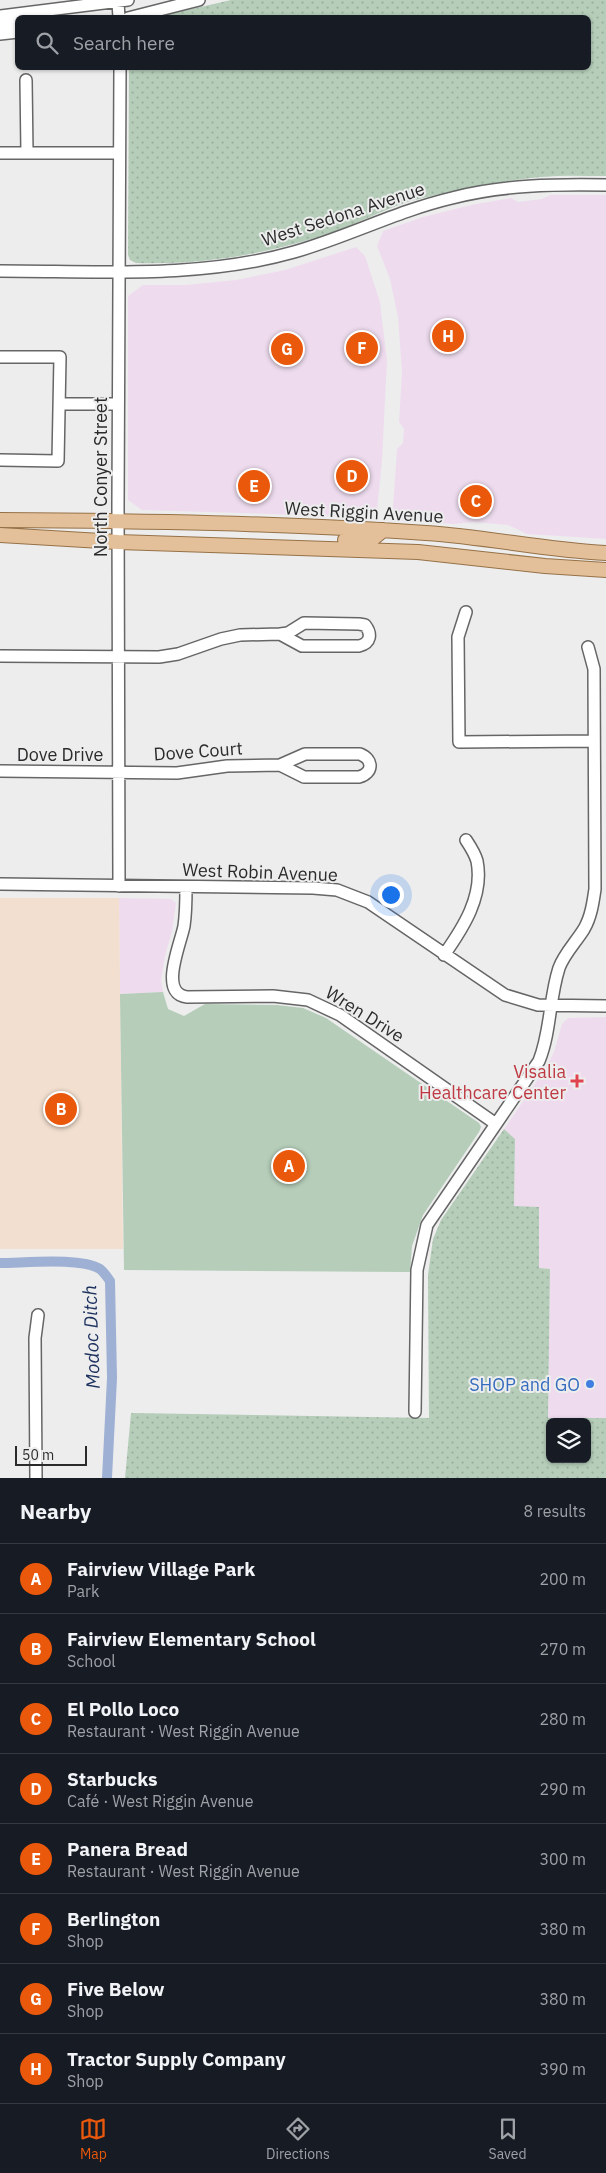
<!DOCTYPE html>
<meta charset="utf-8">
<style>
body{margin:0;font-family:"IBM Plex Sans",sans-serif;background:#242831;color:#f1f3f6}
.controls{position:absolute;right:15px;bottom:15px;display:grid;overflow:hidden;border-radius:8px;box-shadow:0 1px 4px #0004}
.controls button{width:45px;height:45px;display:grid;place-items:center;padding:0;border:0;border-bottom:1px solid #363941;background:#171b24;color:#f1f3f6;font:25px sans-serif}
.scale{position:absolute;left:15px;bottom:12px;width:72px;box-sizing:border-box;padding-left:5px;border:2px solid #2b2b2c;border-top:0;font-size:14px;line-height:18px;white-space:nowrap;color:#2b2b2c;-webkit-text-stroke:4px #ededee;paint-order:stroke}
.you{position:absolute;left:390px;top:894px;width:18px;height:18px;margin:-12px;border:4px solid #fff;border-radius:50%;background:#1a73e8;box-shadow:0 0 0 8px #1a73e833}
.badge{display:grid;place-items:center;width:32px;height:32px;border-radius:50%;background:#ea580c;color:#fff;font-size:16px;font-weight:700}
.pin{position:absolute;translate:-50% -50%;border:2px solid #fff;box-shadow:0 1px 5px #0006}
.list{margin:0;padding:0;list-style:none}
h2{display:flex;justify-content:space-between;align-items:center;height:65px;margin:0;padding:0 20px;font-size:21px}
h2 small{font-size:16px;font-weight:400;color:#9ea1a6}
.list li{display:grid;grid-template-columns:32px 1fr auto;gap:15px;align-items:center;box-sizing:border-box;height:70px;padding:0 20px;border-top:1px solid #363941}
.list b{display:block;font-size:19px;white-space:nowrap}
.list p{margin:0;font-size:16px;white-space:nowrap;color:#9ea1a6}
.list em{font-size:16px;font-style:normal;color:#9ea1a6}
.icon{flex:none;width:28px;height:28px;fill:none;stroke:currentColor;stroke-width:2;stroke-linecap:round;stroke-linejoin:round}
.map{position:relative;flex:none;width:606px;height:1478px;overflow:hidden}
.search{position:absolute;background:#171b24;box-shadow:0 1px 4px #0004;left:15px;right:15px;top:15px;height:55px;display:flex;align-items:center;gap:12px;box-sizing:border-box;padding:0 18px;border-radius:8px;color:#9ea1a6;font-size:19px}
.sheet{height:625px;background:#171b24}
nav{display:flex;justify-content:space-around;align-items:center;box-sizing:border-box;height:70px;border-top:1px solid #363941;background:#171b24;font-size:14px;color:#9ea1a6}
nav a{display:grid;justify-items:center;gap:2px}
nav .on{color:#ea580c}
.map>svg:first-child{display:block}
.commercial{fill:#eedcee}
.education{fill:#f2dfcf}
.grass{fill:url(#grass-dots);fill-rule:evenodd}
.park{fill:#b5cdb9}
.lines{fill:none;stroke-linecap:round;stroke-linejoin:round}
.canal{stroke:#9eb0d3;stroke-width:10}
.minor-casing{stroke:#666667;stroke-width:14}
.major-casing{stroke:#967147;stroke-width:16}
.minor{stroke:#fff;stroke-width:11}
.major{stroke:#e3c099;stroke-width:14}
.health-dot{fill:#e0444e;stroke:#ededee;stroke-width:2}
.shop-dot{fill:#3f7fe0;stroke:#ededee;stroke-width:2}
.labels{text-anchor:middle;dominant-baseline:central;stroke-width:4;stroke-linejoin:round;paint-order:stroke}
.street-label{font-size:18px;fill:#2b2b2c;stroke:#ededee}
.health-label{font-size:18px;fill:#be3a42;stroke:#ededee;text-anchor:end}
.shop-label{font-size:18px;fill:#366cbe;stroke:#ededee;text-anchor:end}
.water-label{font-size:19px;font-style:italic;fill:#1c315e;stroke:#ededee}
</style>
<div class="map">
<svg width="606" height="1478" viewBox="0 0 606 1478">
<defs>
<pattern id="grass-dots" width="8" height="8" patternUnits="userSpaceOnUse" patternTransform="scale(1.25)"><rect width="8" height="8" fill="#b5cdb9"/><path d="M2 2h.1M6 6h.1" fill="none" stroke="#9cb09f" stroke-width="1.8" stroke-linecap="round"/></pattern>
</defs>
<rect width="100%" height="100%" fill="#ededee"/>
<path class="commercial" d="M551,195H606V539L527,534L508,525L473,522L454,524L399,521L393,508L397,449L403,443L404,429L399,422L402,372L398,317L390,279L377,246L383,231L423,217L471,205L511,198L518,202L542,199Z
M356,247L365,256L380,302L387,361L382,460L377,511L367,517L142,510L128,500V296L143,285H185L236,280L285,270Z
M119,898L171,899L176,903L172,931L165,956L161,980L163,992L120,994Z
M606,1017V1418L548,1419L550,1269L539,1268V1208L514,1206L515,1139L504,1129L547,1066L554,1052L562,1024L568,1018Z"/>
<path class="education" d="M0,898H119L123,1249H0Z"/>
<path class="grass" d="M231,0H606V176C585,176 563,175 541,177C498,181 453,190 411,201C384,209 359,223 333,232C269,254 204,265 136,263L130,260L128,255L129,68H588V18L157,17Z
M504,1129L515,1139L514,1206L539,1207V1268L550,1269L548,1418H606V1478H125L131,1413L429,1418L428,1275L433,1239L441,1220ZM550,1422H587V1459H550Z"/>
<path class="park" d="M163,992L168,1009L184,1016L205,1004L277,1005L303,1008L326,1018L479,1123L481,1127L479,1132L423,1215L412,1246L410,1272L124,1270L120,994Z"/>
<g class="lines">
<path class="canal" d="M0,1263C24,1263 81,1257 100,1269C104,1272 107,1277 110,1281L112,1378L107,1478"/>
<defs>
<path id="minor" d="M118,2L119,18
M0,16L128,0
M128,18L199,0
M0,27L9,24L18,18
M0,34L18,32
M26,80L27,153
M0,153H119
M0,271C98,271 199,279 294,252C347,237 397,211 452,198C502,185 555,184 606,185
M0,357H60L58,461L0,460
M59,404H118
M466,612L458,637L459,742L594,741
M0,656L159,657L178,654L221,639L240,635L280,634L302,646H359C371,643 372,634 365,625L359,624L304,623L288,633L280,634
M0,771L177,773L227,766L280,765L304,777H359C373,773 374,760 360,754H305L280,765
M0,884L313,888L337,890L368,902L505,995L538,1005L606,1006
M119,886L118,506L120,68
M186,887C186,900 186,913 184,926C181,943 158,994 187,997L273,996L308,1000L340,1015L496,1124
M444,955C463,928 484,896 477,861C475,854 470,846 466,840
M415,1412L417,1270L427,1225L539,1061C551,1031 549,999 559,968C564,954 576,942 584,929C591,917 593,903 595,889L594,669L588,647
M36,1478L35,1338L38,1315"/>
<path id="major" d="M0,520C142,521 285,523 426,533C487,537 545,550 606,553
M0,535L118,542L418,552L545,566L606,570
M345,540H371L383,530"/>
</defs>
<use href="#minor" class="minor-casing"/>
<use href="#major" class="major-casing"/>
<use href="#minor" class="minor"/>
<use href="#major" class="major"/>
</g>
<path class="health-dot" d="M574.5 1073.5h5v5h5v5h-5v5h-5v-5h-5v-5h5z"/>
<circle class="shop-dot" cx="590" cy="1384" r="5"/>
<g class="labels">
<g class="street-label">
<text transform="translate(343 214) rotate(-18)">West Sedona Avenue</text>
<text transform="translate(100 477) rotate(-90)">North Conyer Street</text>
<text transform="translate(364 512) rotate(3)">West Riggin Avenue</text>
<text transform="translate(198 751) rotate(-4)">Dove Court</text>
<text x="60" y="754">Dove Drive</text>
<text transform="translate(260 872) rotate(2)">West Robin Avenue</text>
<text transform="translate(365 1014) rotate(32)">Wren Drive</text>
</g>
<g class="health-label">
<text x="566" y="1071">Visalia<tspan x="566" dy="21">Healthcare Center</tspan></text>
</g>
<g class="shop-label">
<text x="580" y="1384">SHOP and GO</text>
</g>
<g class="water-label">
<text transform="translate(91 1337) rotate(-92)">Modoc Ditch</text>
</g>
</g>
</svg>
<div class="controls">
<button><svg class="icon" aria-label="layers" viewBox="0 0 24 24"><path d="M12 4l9 5-9 5-9-5zM3 14l9 5 9-5"/></svg></button>
</div>
<div class="scale">50 m</div>
<div class="you"></div>
<div class="pin badge" style="left:289px;top:1166px">A</div>
<div class="pin badge" style="left:61px;top:1109px">B</div>
<div class="pin badge" style="left:476px;top:501px">C</div>
<div class="pin badge" style="left:352px;top:476px">D</div>
<div class="pin badge" style="left:254px;top:486px">E</div>
<div class="pin badge" style="left:362px;top:348px">F</div>
<div class="pin badge" style="left:287px;top:349px">G</div>
<div class="pin badge" style="left:448px;top:336px">H</div>
<div class="search"><svg class="icon" aria-label="search" viewBox="0 0 24 24"><circle cx="10" cy="10" r="6"/><path d="M15 15l6 6"/></svg>Search here</div>
</div>
<section class="sheet">
<h2>Nearby<small>8 results</small></h2>
<ul class="list">
<li><span class="badge">A</span><div><b>Fairview Village Park</b><p>Park</p></div><em>200 m</em></li>
<li><span class="badge">B</span><div><b>Fairview Elementary School</b><p>School</p></div><em>270 m</em></li>
<li><span class="badge">C</span><div><b>El Pollo Loco</b><p>Restaurant · West Riggin Avenue</p></div><em>280 m</em></li>
<li><span class="badge">D</span><div><b>Starbucks</b><p>Café · West Riggin Avenue</p></div><em>290 m</em></li>
<li><span class="badge">E</span><div><b>Panera Bread</b><p>Restaurant · West Riggin Avenue</p></div><em>300 m</em></li>
<li><span class="badge">F</span><div><b>Berlington</b><p>Shop</p></div><em>380 m</em></li>
<li><span class="badge">G</span><div><b>Five Below</b><p>Shop</p></div><em>380 m</em></li>
<li><span class="badge">H</span><div><b>Tractor Supply Company</b><p>Shop</p></div><em>390 m</em></li>
</ul>
</section>
<nav>
<a class="on"><svg class="icon" aria-label="map" viewBox="0 0 24 24"><path d="M3 6l6-2 6 2 6-2v14l-6 2-6-2-6 2zM9 4v14M15 6v14"/></svg>Map</a>
<a><svg class="icon" aria-label="directions" viewBox="0 0 24 24"><path d="M12 3l9 9-9 9-9-9zM9 14v-3h6M13 9l2 2-2 2"/></svg>Directions</a>
<a><svg class="icon" aria-label="saved" viewBox="0 0 24 24"><path d="M7 4h10v16l-5-4-5 4z"/></svg>Saved</a>
</nav>
